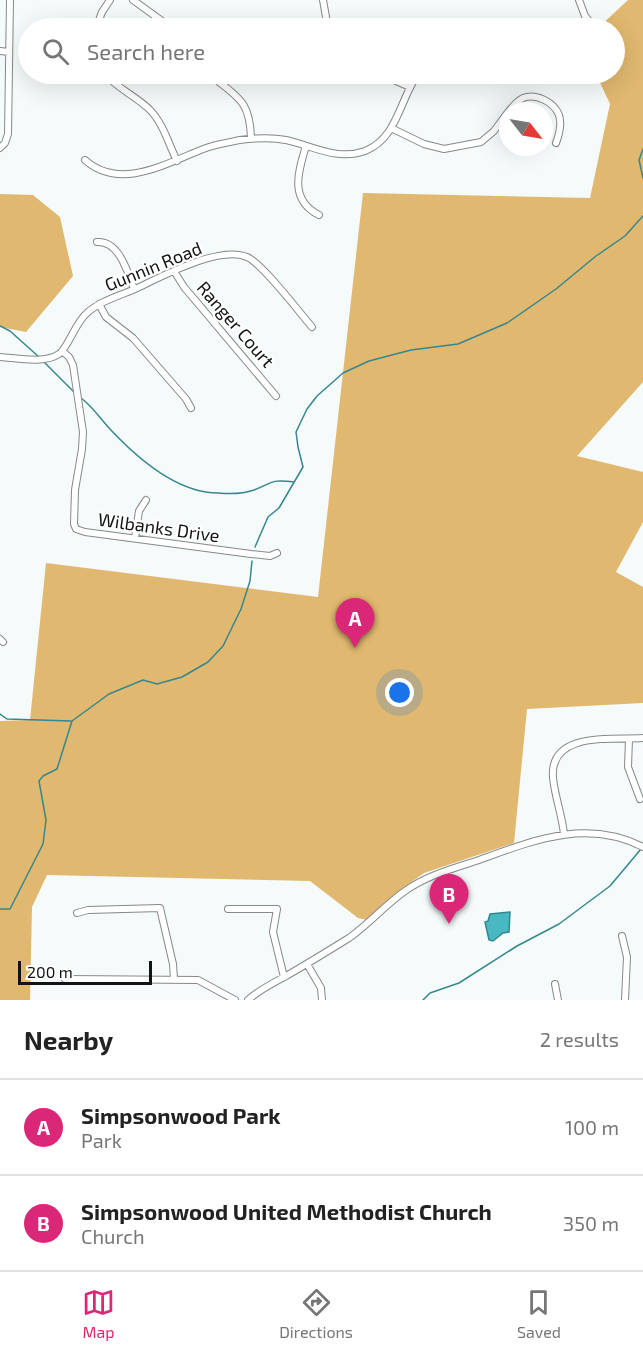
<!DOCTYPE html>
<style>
body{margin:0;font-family:"Exo 2",sans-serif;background:#f2f2f2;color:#222}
.compass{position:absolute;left:499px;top:102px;width:54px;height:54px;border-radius:50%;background:#fff;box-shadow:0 6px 24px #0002;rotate:121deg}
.scale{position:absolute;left:18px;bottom:15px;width:134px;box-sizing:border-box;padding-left:6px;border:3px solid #121314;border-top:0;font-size:16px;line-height:21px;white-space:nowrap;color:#121314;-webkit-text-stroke:4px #fff;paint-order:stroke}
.you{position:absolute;left:400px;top:693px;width:21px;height:21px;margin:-15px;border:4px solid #fff;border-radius:50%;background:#1a73e8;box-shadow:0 0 0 9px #1a73e833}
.badge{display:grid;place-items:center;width:39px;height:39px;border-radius:50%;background:#db2777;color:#fff;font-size:20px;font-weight:700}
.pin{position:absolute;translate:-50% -50px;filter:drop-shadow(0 2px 3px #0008)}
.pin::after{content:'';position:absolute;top:32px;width:21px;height:18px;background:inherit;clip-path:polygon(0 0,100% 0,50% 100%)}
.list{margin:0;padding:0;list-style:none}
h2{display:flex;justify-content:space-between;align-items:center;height:78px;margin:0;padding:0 24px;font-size:26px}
h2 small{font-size:20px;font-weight:400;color:#767676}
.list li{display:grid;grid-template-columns:39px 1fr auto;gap:18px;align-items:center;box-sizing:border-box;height:96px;padding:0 24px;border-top:2px solid #e0e0e0}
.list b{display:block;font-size:22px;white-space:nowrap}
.list p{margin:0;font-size:20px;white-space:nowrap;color:#767676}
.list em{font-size:20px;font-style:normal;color:#767676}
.icon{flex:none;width:33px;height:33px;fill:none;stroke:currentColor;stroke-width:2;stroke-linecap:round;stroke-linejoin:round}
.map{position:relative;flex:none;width:643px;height:1000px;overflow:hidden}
.search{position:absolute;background:#fff;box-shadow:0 6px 24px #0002;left:18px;right:18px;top:18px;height:66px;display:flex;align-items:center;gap:15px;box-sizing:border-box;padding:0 21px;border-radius:33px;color:#767676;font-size:22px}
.sheet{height:270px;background:#fff}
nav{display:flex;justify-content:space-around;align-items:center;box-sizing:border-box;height:84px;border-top:2px solid #e0e0e0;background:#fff;font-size:16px;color:#767676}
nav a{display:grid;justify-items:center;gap:3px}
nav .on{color:#db2777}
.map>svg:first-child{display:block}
.forest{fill:#e0b86f}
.water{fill:#46b9c2;stroke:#36878e;stroke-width:1.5}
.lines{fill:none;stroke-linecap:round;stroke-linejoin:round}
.stream{stroke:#36878e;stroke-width:1.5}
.minor-casing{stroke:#85898a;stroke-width:8}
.minor{stroke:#fff;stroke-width:6}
.labels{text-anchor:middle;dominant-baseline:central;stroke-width:4.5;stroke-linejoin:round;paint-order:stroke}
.street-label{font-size:18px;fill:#121314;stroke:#fff}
</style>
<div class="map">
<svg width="643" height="1000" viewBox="0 0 643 1000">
<rect width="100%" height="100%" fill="#f5fafa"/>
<path class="forest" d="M628,0H643V382L577,456L643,472V522L616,572L643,587V703L527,709L514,843L424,873L400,890L367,920L358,918L310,881L47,875L32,907L30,1000H0V721L30,720L46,563L318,597L363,193L590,198L610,104L596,74H614V28H598Z
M0,194L33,195L60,217L73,276L26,332L0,327Z"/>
<path class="water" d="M510,912L509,932L503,933L493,941L489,940L485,922L488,921L490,914Z"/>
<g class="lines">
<path class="stream" d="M643,149L639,160L643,178
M0,326L10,331L39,357
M44,362L75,393
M81,398C92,406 100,418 109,428C136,457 177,493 218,493C229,494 243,494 254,490C274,482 271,479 294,482
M255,547L268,517L279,508L303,467L298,447L296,432L307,409L317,396L343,373L369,361L411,350L458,344L507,323L556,289L596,256L625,236L643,216
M0,714L7,719L71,721
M0,909H10L43,844L46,820L39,781L43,776L57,769L72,721L109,694L143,680L157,684L182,677L208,662L223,646L241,609L250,581L252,561
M423,1000L430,993L459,983L517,946L559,924L610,886L641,849"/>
<defs>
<path id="minor" d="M133,0L162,21
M323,0L328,28
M579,0L585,16L595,28
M96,28L102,12L110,0
M0,51L9,52
M105,74C118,89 136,96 150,110C163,123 169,145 177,161
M380,74L410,87
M219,82C243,100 250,107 251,138
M509,111C513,106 517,101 523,98C536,93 554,102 559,115C562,124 559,135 556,143
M391,128L424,144L444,149L481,142L494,131L508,112
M306,146C298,172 289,200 319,215
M0,148L5,143L8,134L10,0
M85,160C122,193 171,160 209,147C219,144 230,142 240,140C255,138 271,137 286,140C313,146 337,161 365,151C398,138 400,98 418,74
M97,242C119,240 128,273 134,289
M174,271L184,287L276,396
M99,304L106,317L133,338L186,399L191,408
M62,351L69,357L73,365L83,432L82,449L75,490L74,524L76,529L85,532L251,554L270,556L277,553
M0,357C17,358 44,364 59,354C68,348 75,323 87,313C100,301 119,296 135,289C161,277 219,245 247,257C262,263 299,312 312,327
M135,538L139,511L146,500
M0,639L3,642
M629,739L628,767L640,799
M564,834C562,815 555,797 553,778C549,731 612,740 643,738
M228,909H277L273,932L284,977
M77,913L88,910L160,908L173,964L174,979
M622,936L627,957L625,1000
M307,964L321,988L322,1000
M65,979L198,980L235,1000
M555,984L558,1000
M248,1000C259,990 273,983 286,976C307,964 328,951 349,938C369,924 385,905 405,891C426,876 451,869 476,861C532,841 585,818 643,847"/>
</defs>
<use href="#minor" class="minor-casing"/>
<use href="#minor" class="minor"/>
</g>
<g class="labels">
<g class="street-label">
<text transform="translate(153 266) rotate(-22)">Gunnin Road</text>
<text transform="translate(236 324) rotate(49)">Ranger Court</text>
<text transform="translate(159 527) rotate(8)">Wilbanks Drive</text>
</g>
</g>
</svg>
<svg class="compass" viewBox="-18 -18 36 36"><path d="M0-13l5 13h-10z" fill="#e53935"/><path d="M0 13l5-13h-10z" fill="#767676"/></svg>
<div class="scale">200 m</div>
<div class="you"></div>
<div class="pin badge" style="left:355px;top:648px">A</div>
<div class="pin badge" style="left:449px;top:924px">B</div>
<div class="search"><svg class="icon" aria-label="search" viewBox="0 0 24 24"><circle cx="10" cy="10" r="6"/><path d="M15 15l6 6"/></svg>Search here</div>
</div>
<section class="sheet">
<h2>Nearby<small>2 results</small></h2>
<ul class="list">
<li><span class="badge">A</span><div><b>Simpsonwood Park</b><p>Park</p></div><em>100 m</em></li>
<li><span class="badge">B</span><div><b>Simpsonwood United Methodist Church</b><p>Church</p></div><em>350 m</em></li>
</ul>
</section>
<nav>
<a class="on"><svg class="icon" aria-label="map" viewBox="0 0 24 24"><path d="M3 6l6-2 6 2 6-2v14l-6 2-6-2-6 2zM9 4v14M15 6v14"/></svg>Map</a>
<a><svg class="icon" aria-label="directions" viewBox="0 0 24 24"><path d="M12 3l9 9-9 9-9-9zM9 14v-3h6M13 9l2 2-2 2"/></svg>Directions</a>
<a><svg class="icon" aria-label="saved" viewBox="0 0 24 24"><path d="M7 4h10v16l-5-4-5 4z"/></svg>Saved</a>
</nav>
